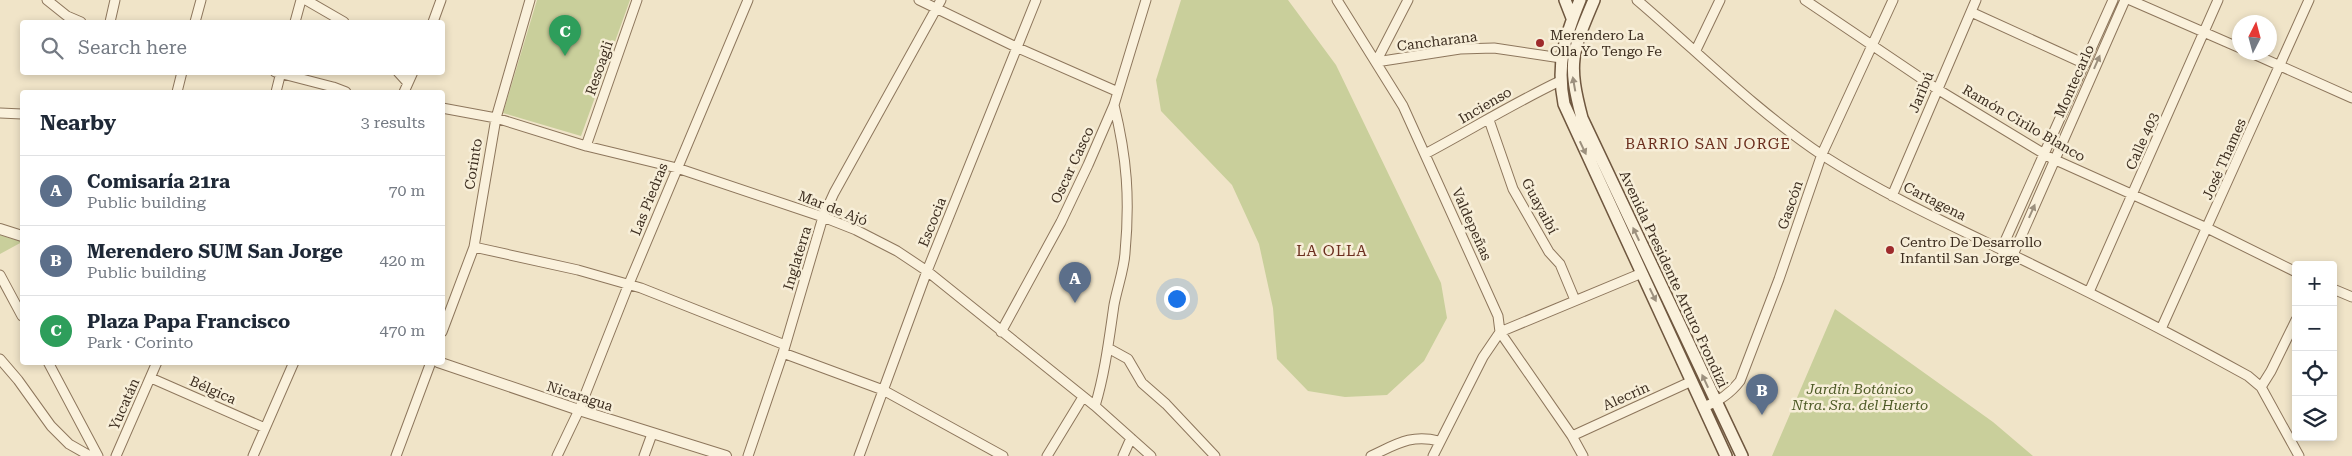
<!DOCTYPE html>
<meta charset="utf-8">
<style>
body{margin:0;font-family:"Roboto Serif",serif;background:#f6f6f7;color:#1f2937}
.controls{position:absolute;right:15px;bottom:15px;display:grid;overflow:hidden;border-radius:5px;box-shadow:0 2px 8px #0003}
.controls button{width:45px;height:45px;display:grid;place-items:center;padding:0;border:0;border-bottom:1px solid #e0e1e3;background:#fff;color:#1f2937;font:25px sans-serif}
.compass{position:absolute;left:2232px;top:15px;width:45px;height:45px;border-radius:50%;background:#fff;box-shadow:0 2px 8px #0003;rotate:6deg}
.you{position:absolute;left:1176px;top:298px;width:18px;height:18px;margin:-12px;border:4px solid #fff;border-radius:50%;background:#1a73e8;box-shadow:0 0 0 8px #1a73e833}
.badge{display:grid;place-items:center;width:32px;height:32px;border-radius:50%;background:#b45309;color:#fff;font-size:16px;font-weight:700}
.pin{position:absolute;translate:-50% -41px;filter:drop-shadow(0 1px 2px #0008)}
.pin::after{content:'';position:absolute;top:26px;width:18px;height:15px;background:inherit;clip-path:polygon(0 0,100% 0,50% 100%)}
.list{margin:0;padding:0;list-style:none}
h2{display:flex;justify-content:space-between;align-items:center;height:65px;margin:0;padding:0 20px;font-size:21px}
h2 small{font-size:16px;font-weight:400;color:#747a83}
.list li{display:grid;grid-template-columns:32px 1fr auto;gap:15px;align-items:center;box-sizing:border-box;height:70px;padding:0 20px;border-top:1px solid #e0e1e3}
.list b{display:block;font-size:19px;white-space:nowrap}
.list p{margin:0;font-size:16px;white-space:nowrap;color:#747a83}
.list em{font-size:16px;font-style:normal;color:#747a83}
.icon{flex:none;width:28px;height:28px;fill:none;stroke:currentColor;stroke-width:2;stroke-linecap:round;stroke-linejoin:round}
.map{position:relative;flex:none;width:2352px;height:456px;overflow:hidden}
.search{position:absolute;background:#fff;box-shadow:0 2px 8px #0003;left:20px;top:20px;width:425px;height:55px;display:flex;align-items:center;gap:12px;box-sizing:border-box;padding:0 18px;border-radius:5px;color:#747a83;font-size:19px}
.panel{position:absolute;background:#fff;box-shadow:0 2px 8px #0003;left:20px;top:90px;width:425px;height:275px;border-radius:5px}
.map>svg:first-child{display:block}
.green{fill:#c9cf9b}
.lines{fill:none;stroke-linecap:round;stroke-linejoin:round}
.minor-casing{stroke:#8d765c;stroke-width:11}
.tertiary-casing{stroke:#8d765c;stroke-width:12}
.secondary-casing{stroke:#6f573f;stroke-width:14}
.minor{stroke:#faf1dc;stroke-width:9}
.tertiary{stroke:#faf1dc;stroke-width:10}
.secondary{stroke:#faf1dc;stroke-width:11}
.oneway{fill:#9c907e}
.poi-dot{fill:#9e2a2b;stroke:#f7eed8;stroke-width:2}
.labels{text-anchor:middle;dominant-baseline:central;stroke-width:5;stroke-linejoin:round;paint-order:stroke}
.poi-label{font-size:14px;fill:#3d2e20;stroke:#f7eed8;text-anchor:start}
.street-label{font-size:14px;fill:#3d2e20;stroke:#f7eed8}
.park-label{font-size:14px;font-style:italic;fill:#4d5a26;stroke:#f7eed8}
.neighbourhood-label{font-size:15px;letter-spacing:1px;fill:#6b2e1e;stroke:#f7eed8}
</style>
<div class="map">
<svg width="2352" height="456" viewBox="0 0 2352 456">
<rect width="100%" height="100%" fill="#f0e4c8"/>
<path class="green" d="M537,0H630L581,136L503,113Z
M1181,0H1288L1336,65L1441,283L1447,318L1424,361L1387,395L1345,397L1308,391L1277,359L1273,308L1259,244L1232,185L1161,111L1156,80Z
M0,235L22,242L0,254Z
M1835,309L1993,422L2033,456H1772Z"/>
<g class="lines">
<defs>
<path id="minor" d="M47,0L67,16L81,22
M306,0L344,22
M919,0L1016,47L1116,91
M1337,0L1403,106L1498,316L1500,332L1572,436L1583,456
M1637,0C1698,52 1755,110 1822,155C1886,196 1955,227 2023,260C2099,297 2174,335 2248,376L2261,387L2299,456
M1805,0L1937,89L2051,158L2207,228L2296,272
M2130,0L2240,48
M1971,12L2085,64
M110,22L115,0
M195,22L201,0
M295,22L301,0
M433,22L441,0
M1696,50L1720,0
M2249,52L2352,98
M1376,62L1460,49L1494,48L1561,58
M1376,62L1408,0
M275,72L333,87L346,92
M398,72L408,83
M177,92L182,72
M276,92L281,72
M404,92L413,72
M442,108L496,118L586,146L677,168L823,217L856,230L897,251L927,271L1095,406L1151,456
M0,113L22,114
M1489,120L1513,189L1549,252L1560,264L1575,300
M586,146L637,0
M1425,154C1470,130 1514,103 1560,81
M1892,196L1976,0
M474,247L578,270L641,288L785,345
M2001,250L2113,0
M2013,255L2125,0
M0,275L22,316
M2333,289L2352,297
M2089,292L2218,0
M2161,329L2309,0
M442,332L474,247L496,118L530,0
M1001,332L1061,222L1088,165L1114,105L1146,0
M1108,348L1128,359L1142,383L1166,404L1215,456
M783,353L883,390L1003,456
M0,359L18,380L51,426L69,444L90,456
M48,362L98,456
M151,378L265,428
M2261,387L2271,371L2296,320
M1095,406C1105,373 1109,339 1114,305C1117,288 1124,270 1125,253C1130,199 1127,158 1114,105
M1703,407C1718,402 1730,394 1740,381L1779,279L1822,154L1893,0
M1572,436L1692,381
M116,456L157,362
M253,456L294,362
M396,456L431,362
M557,456L579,410L628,286L748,0
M644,456L652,434
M748,456L783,353L823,217L834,193L941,0
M859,456L927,271L1036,0
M1047,456L1083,397
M1123,456L1131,438
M1371,456C1397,444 1411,434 1439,441
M1433,456L1483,357L1500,332L1642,273"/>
<path id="tertiary" d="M0,229L22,236
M438,362L579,410L726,456"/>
<path id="secondary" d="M1565,0L1572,18
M1580,0C1565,37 1556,63 1564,104L1726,456
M1594,0C1572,52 1567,62 1582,118L1742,456"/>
</defs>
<use href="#minor" class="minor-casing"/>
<use href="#tertiary" class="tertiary-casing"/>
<use href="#secondary" class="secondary-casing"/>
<use href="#minor" class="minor"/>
<use href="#tertiary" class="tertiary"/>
<use href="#secondary" class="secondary"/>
</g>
<defs><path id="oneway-solid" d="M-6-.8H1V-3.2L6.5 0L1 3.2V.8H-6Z" transform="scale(1.25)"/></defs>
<g class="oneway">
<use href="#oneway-solid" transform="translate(2097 62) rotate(-66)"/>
<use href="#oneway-solid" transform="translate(1574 84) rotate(-100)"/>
<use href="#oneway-solid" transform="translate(1583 148) rotate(65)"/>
<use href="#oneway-solid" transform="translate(2032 211) rotate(-66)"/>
<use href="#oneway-solid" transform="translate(1636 234) rotate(-115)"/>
<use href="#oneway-solid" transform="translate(1653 295) rotate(64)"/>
<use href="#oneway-solid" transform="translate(1705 381) rotate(-115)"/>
</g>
<g class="poi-dot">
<circle cx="1540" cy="43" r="5"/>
<circle cx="1890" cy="250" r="5"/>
</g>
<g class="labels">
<g class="poi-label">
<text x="1550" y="35">Merendero La<tspan x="1550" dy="16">Olla Yo Tengo Fe</tspan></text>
<text x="1900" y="242">Centro De Desarrollo<tspan x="1900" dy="16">Infantil San Jorge</tspan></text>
</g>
<g class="street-label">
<text transform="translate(1437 41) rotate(-7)">Cancharana</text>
<text transform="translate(599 68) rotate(-71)">Resoagli</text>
<text transform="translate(2074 81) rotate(-66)">Montecarlo</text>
<text transform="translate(1921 92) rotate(-67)">Jaribú</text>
<text transform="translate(1485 105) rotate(-30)">Incienso</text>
<text transform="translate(2024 123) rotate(30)">Ramón Cirilo Blanco</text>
<text transform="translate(2142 141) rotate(-66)">Calle 403</text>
<text transform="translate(2224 159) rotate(-66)">José Thames</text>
<text transform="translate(473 164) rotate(-81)">Corinto</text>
<text transform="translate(1072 165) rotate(-65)">Oscar Casco</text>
<text transform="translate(649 199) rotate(-68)">Las Piedras</text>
<text transform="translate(1935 201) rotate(27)">Cartagena</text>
<text transform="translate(1790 205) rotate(-71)">Gascón</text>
<text transform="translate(1540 206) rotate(62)">Guayaibí</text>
<text transform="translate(833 208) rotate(21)">Mar de Ajó</text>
<text transform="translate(932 222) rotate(-68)">Escocia</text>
<text transform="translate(1472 224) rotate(66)">Valdepeñas</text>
<text transform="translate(797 258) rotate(-73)">Inglaterra</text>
<text transform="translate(1674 279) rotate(65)">Avenida Presidente Arturo Frondizi</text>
<text transform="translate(213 390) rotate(24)">Bélgica</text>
<text transform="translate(580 396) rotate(18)">Nicaragua</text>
<text transform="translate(1626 396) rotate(-24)">Alecrin</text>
<text transform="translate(124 404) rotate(-66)">Yucatán</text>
</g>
<g class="park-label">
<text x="1860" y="389">Jardín Botánico<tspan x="1860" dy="16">Ntra. Sra. del Huerto</tspan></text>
</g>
<g class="neighbourhood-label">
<text x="1708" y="144">BARRIO SAN JORGE</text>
<text x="1332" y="251">LA OLLA</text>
</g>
</g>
</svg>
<div class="controls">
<button>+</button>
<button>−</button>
<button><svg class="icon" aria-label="locate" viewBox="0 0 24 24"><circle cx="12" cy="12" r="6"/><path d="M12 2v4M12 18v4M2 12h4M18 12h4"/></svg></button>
<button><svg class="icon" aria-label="layers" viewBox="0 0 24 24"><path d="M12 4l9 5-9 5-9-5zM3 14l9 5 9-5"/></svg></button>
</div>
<svg class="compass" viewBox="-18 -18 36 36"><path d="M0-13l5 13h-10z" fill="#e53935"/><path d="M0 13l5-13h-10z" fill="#747a83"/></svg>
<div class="you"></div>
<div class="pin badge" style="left:1075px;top:303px;background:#5c6f8a">A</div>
<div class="pin badge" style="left:1762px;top:415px;background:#5c6f8a">B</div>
<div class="pin badge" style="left:565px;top:56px;background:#2e9e5b">C</div>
<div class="search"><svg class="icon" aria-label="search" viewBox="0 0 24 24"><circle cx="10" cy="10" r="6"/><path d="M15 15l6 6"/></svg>Search here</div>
<section class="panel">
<h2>Nearby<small>3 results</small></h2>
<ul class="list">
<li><span class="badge" style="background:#5c6f8a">A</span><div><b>Comisaría 21ra</b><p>Public building</p></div><em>70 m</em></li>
<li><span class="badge" style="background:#5c6f8a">B</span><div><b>Merendero SUM San Jorge</b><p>Public building</p></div><em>420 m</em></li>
<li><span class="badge" style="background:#2e9e5b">C</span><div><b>Plaza Papa Francisco</b><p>Park · Corinto</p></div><em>470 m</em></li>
</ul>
</section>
</div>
